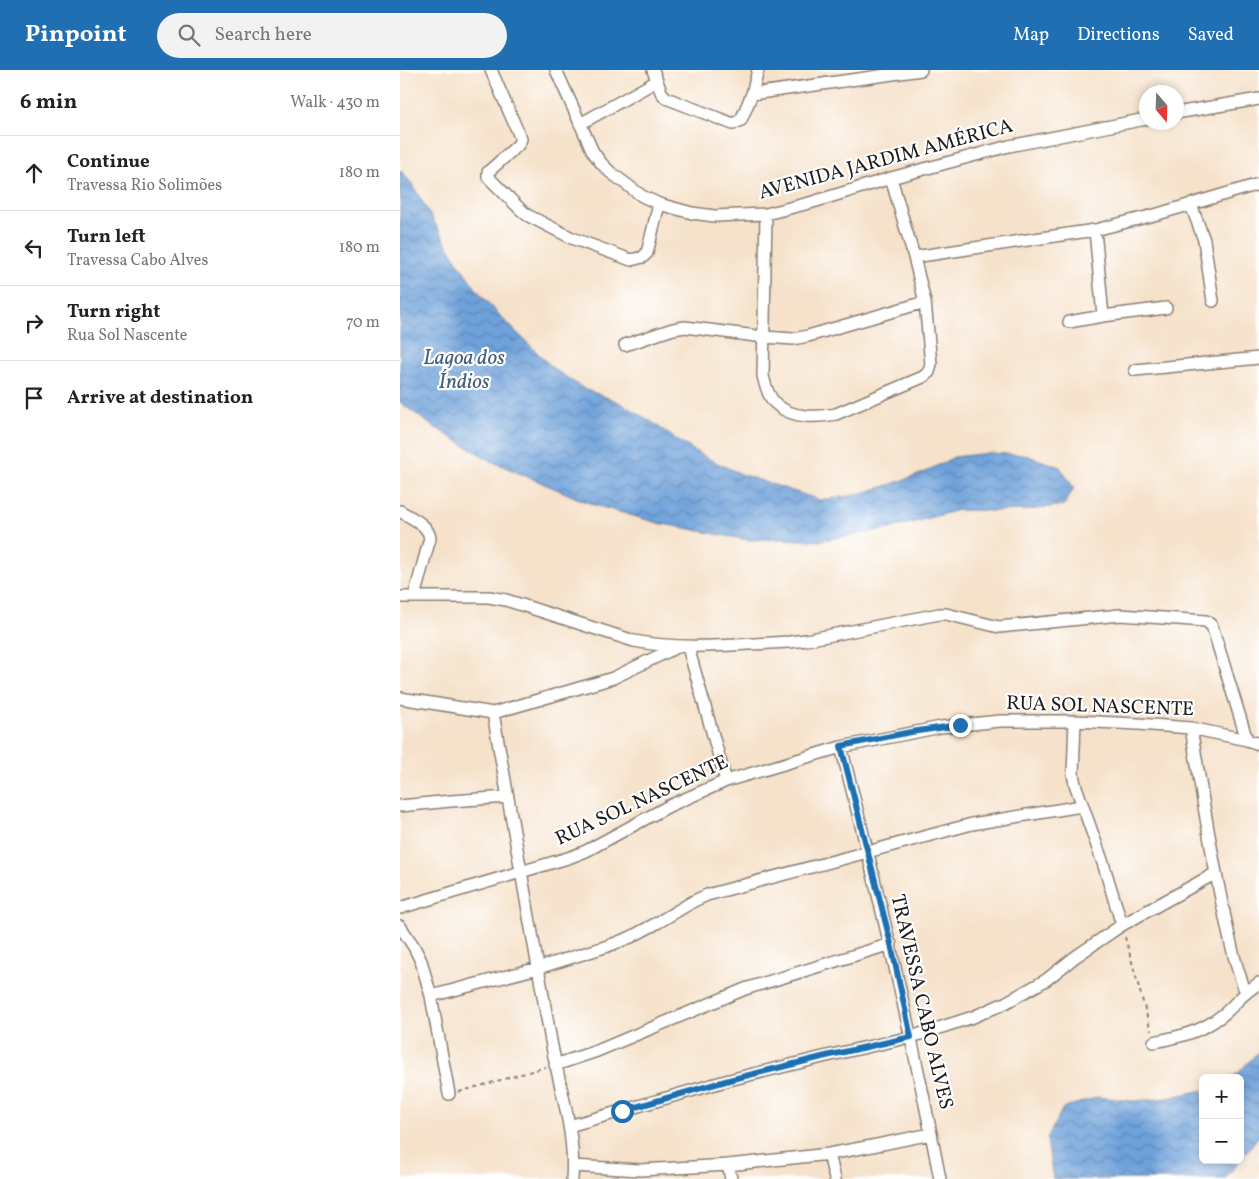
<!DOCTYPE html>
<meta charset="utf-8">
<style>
body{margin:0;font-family:Vollkorn,serif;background:#f2f2f2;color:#222}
.controls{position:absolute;right:15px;bottom:15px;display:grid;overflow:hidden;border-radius:8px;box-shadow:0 2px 8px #0003}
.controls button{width:45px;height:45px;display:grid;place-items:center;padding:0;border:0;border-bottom:1px solid #e0e0e0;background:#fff;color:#222;font:25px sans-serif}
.compass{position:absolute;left:739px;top:15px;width:45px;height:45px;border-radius:50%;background:#fff;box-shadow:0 2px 8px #0003;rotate:161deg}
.stop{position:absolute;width:15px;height:15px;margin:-11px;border:4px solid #1f6fb2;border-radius:50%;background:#fff}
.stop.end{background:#1f6fb2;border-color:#fff;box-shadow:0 1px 5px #0008}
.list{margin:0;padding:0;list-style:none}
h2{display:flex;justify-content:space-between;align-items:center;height:65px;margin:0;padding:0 20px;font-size:21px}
h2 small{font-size:16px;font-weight:400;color:#767676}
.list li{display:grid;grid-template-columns:32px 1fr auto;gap:15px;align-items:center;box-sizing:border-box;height:75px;padding:0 20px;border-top:1px solid #e0e0e0}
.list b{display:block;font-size:19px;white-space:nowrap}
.list p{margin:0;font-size:16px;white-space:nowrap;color:#767676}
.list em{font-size:16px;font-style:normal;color:#767676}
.icon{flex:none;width:28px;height:28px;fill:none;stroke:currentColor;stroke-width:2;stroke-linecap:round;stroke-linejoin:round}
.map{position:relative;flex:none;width:859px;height:1109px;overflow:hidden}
header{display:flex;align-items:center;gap:30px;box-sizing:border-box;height:70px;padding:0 25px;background:#1f6fb2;color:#fff}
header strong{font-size:24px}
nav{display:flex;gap:28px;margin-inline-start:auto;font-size:18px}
.search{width:350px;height:45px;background:#f2f2f2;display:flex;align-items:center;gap:12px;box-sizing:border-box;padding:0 18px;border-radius:28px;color:#767676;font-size:19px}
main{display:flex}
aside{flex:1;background:#fff}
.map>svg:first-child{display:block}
.water{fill:url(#water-waves);stroke:#455e7b}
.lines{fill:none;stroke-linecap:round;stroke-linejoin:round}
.street-casing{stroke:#897f74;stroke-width:14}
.path{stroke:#897f74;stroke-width:2;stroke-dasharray:4 4;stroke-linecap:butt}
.street{stroke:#fff;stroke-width:11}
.route{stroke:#1f6fb2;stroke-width:6}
.labels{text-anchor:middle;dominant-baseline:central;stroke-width:4.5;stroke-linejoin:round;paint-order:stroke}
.street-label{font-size:20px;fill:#1c1c1c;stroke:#fff}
.water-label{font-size:21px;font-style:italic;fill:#455e7b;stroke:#fff}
</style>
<header>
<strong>Pinpoint</strong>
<div class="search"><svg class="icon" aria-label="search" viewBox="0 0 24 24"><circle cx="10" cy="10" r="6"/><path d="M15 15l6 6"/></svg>Search here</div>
<nav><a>Map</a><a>Directions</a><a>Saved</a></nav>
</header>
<main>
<aside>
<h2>6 min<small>Walk · 430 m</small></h2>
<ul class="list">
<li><svg class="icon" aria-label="ahead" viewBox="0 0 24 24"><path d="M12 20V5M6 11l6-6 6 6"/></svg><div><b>Continue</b><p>Travessa Rio Solimões</p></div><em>180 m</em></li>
<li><svg class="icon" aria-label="left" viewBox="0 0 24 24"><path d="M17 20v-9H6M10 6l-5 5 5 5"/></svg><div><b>Turn left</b><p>Travessa Cabo Alves</p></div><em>180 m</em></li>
<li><svg class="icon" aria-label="right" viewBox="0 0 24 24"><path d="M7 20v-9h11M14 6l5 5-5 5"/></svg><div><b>Turn right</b><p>Rua Sol Nascente</p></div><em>70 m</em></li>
<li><svg class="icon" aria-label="arrive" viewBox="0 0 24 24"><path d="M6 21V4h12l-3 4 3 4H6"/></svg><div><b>Arrive at destination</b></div></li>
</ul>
</aside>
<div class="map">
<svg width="859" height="1109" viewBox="0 0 859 1109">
<defs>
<pattern id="water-waves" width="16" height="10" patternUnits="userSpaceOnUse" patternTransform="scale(1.25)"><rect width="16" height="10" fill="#6ea1da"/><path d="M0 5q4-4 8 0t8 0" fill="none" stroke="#5a82b0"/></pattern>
</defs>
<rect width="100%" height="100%" fill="#fff"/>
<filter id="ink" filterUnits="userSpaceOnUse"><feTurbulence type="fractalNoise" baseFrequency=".02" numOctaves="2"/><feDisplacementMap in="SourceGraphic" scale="10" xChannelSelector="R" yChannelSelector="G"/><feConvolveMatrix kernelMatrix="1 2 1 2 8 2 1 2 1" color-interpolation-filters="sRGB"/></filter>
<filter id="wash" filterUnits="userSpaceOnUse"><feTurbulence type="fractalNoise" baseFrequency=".0096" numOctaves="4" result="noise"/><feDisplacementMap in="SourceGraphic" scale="20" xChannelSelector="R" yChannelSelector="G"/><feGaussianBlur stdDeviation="1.12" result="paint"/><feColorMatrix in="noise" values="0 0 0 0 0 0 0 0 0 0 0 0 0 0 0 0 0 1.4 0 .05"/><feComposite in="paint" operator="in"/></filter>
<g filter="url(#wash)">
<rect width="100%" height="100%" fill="#f6e2cb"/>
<path class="water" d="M0,100L12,114L57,191L77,220L102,248L154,299L184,319L217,331L249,350L277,370L307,388L341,404L420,430L455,425L489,415L523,403L554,387L589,383L625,385L660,397L674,418L664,435L629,440L594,441L558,440L489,459L418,471L382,469L348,470L258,453L191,434L91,391L31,355L0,332Z
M859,981V1066L825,1109H653L647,1069L663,1038L698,1027L733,1031L768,1028L803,1020V1090H840V1008H829L838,1003Z"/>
</g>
<g filter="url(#ink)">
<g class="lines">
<defs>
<path id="street" d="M91,0L121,69L118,75L88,102V107L119,138L127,145L172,168L231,190L243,187L247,183L259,134
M156,0L193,82L202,94L210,102L242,126L259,134L292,143L314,146L366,144L413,132L491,108L609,76L746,49
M253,0L261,22L266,28L333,54L341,50L352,24L358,0
M352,24L521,0
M776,43L859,29
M180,54L257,11
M791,135L804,170L813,231
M366,144L363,306C365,315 368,327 376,334C391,348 416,348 436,344L523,307L529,302L531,294L525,232L514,187L491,108
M695,160L703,246
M514,187L695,160L758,144L859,114
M669,252L703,246L766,238
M225,275L273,259L285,257L364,267L393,269L408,266L525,232
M735,300L859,288
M0,441C11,448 28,454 30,468L14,527
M0,527H89L106,530L234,571C285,581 338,574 390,572L406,570L539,544H546L599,557L720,545L806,551L812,556L847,670
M288,577L326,711
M0,628L93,643L200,612L213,608L277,577
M93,643C112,752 132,862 151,971C159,1017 176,1062 172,1109
M675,651L673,704L675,714L703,793L722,855
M791,658C801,718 810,778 823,838C829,867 835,895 846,923
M441,677C478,820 512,964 540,1109
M0,736L51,731L108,727
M0,838L171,787L186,781L269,736L326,711L441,677L541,657L600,651H675L738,654L791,658L847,670L859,674
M0,856L14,877L21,891L31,926L49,1024
M31,926L138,898L208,876L231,867L257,853L294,831L307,825L572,754L682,736
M754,972C778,967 801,962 820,947C830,940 837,930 846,923C850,919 855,916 859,913
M155,995L197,981L345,919L491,874
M169,1056L329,1010L427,986L511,967L573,947L605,933L646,910L675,887L722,855L816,803
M429,1084L435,1109
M328,1095L331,1109
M173,1096L240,1100L328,1095L429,1084L472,1076L531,1064"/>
</defs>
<use href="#street" class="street-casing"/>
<path class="path" d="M725,867L751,961
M59,1022L146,997"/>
<use href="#street" class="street"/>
</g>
</g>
<g class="lines" filter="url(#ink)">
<path class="route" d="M222,1041L329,1010L426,986L511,967L491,874L441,676L511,662L560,655"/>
</g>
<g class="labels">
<g class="street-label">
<text transform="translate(486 90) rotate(-15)">AVENIDA JARDIM AMÉRICA</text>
<text transform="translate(700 637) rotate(2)">RUA SOL NASCENTE</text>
<text transform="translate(242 731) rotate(-25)">RUA SOL NASCENTE</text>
<text transform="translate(521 932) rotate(77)">TRAVESSA CABO ALVES</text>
</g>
<g class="water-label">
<text x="64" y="288">Lagoa dos<tspan x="64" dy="24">Índios</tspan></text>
</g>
</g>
</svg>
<div class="controls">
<button>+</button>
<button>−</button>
</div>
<svg class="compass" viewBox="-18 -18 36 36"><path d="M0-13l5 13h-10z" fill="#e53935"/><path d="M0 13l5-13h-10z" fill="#767676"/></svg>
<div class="stop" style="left:222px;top:1041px"></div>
<div class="stop end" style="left:560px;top:655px"></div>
</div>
</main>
